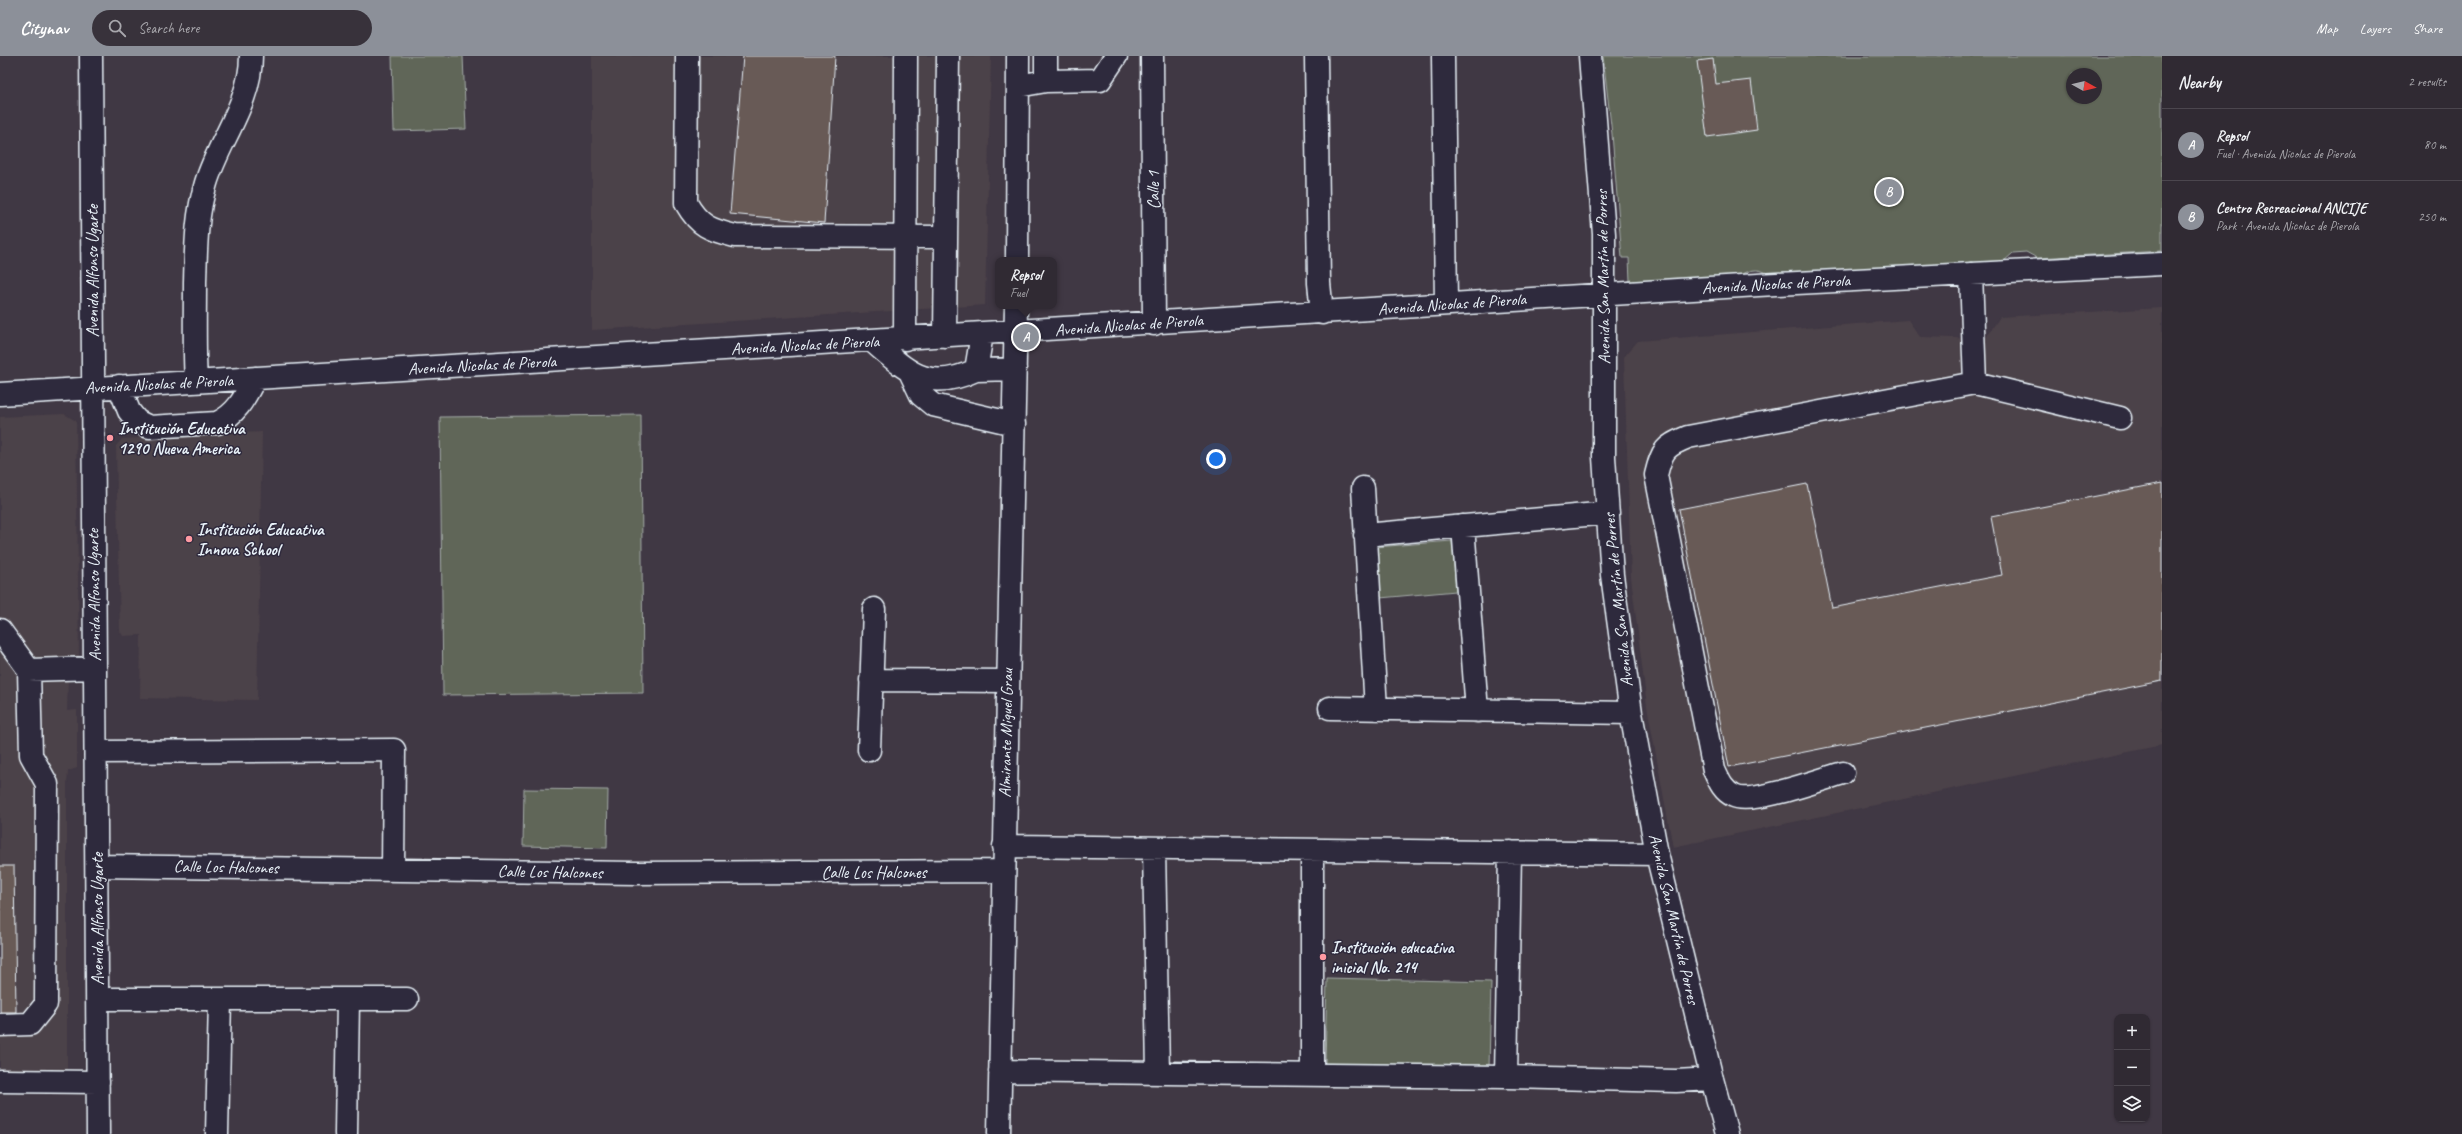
<!DOCTYPE html>
<meta charset="utf-8">
<style>
body{margin:0;font-family:Caveat,sans-serif;background:#38323b;color:#f1f3f6}
.controls{position:absolute;right:12px;bottom:12px;display:grid;overflow:hidden;border-radius:8px;box-shadow:0 1px 3px #0004}
.controls button{width:36px;height:36px;display:grid;place-items:center;padding:0;border:0;border-bottom:1px solid #4b464e;background:#302a33;color:#f1f3f6;font:20px sans-serif}
.compass{position:absolute;left:2066px;top:12px;width:36px;height:36px;border-radius:50%;background:#302a33;box-shadow:0 1px 3px #0004;rotate:98deg}
.you{position:absolute;left:1216px;top:403px;width:14px;height:14px;margin:-10px;border:3px solid #fff;border-radius:50%;background:#1a73e8;box-shadow:0 0 0 6px #1a73e833}
.badge{display:grid;place-items:center;width:26px;height:26px;border-radius:50%;background:#8c9099;color:#fff;font-size:13px;font-weight:700}
.pin{position:absolute;translate:-50% -50%;border:2px solid #fff;box-shadow:0 1px 4px #0006}
.popup{position:absolute;left:995px;top:201px;width:62px;height:52px;box-sizing:border-box;display:grid;place-content:center;border-radius:8px;background:#302a33;filter:drop-shadow(0 1px 3px #0005);font-size:13px;white-space:nowrap;color:#a8a7ac}
.popup b{font-size:15px;color:#f1f3f6}
.popup::after{content:'';position:absolute;left:50%;top:100%;margin-left:-8px;border:8px solid transparent;border-top-color:#302a33}
.list{margin:0;padding:0;list-style:none}
h2{display:flex;justify-content:space-between;align-items:center;height:52px;margin:0;padding:0 16px;font-size:17px}
h2 small{font-size:13px;font-weight:400;color:#a8a7ac}
.list li{display:grid;grid-template-columns:26px 1fr auto;gap:12px;align-items:center;box-sizing:border-box;height:72px;padding:0 16px;border-top:1px solid #4b464e}
.list b{display:block;font-size:15px;white-space:nowrap}
.list p{margin:0;font-size:13px;white-space:nowrap;color:#a8a7ac}
.list em{font-size:13px;font-style:normal;color:#a8a7ac}
.icon{flex:none;width:22px;height:22px;fill:none;stroke:currentColor;stroke-width:2;stroke-linecap:round;stroke-linejoin:round}
.map{position:relative;flex:none;width:2162px;height:1078px;overflow:hidden}
header{display:flex;align-items:center;gap:24px;box-sizing:border-box;height:56px;padding:0 20px;background:#8c9099;color:#fff}
header strong{font-size:19px}
nav{display:flex;gap:22px;margin-inline-start:auto;font-size:14px}
.search{width:280px;height:36px;background:#38323b;display:flex;align-items:center;gap:10px;box-sizing:border-box;padding:0 14px;border-radius:22px;color:#a8a7ac;font-size:15px}
main{display:flex}
aside{flex:1;background:#302a33}
.map>svg:first-child{display:block}
.built{fill:#4c4249}
.green{fill:#606659;stroke:#a4aca8;fill-rule:evenodd}
.building{fill:#675a56;stroke:#e8f1f8}
.lines{fill:none;stroke-linecap:round;stroke-linejoin:round}
.minor-casing{stroke:#e8f1f8;stroke-width:25}
.minor{stroke:#2f2a3d;stroke-width:22}
.poi-dot{fill:#ff9aa2;stroke:#2f2a3d;stroke-width:1.5}
.labels{text-anchor:middle;dominant-baseline:central;stroke-width:3;stroke-linejoin:round;paint-order:stroke}
.street-label{font-size:17px;fill:#e8f1f8;stroke:#2f2a3d}
.poi-label{font-size:17px;font-weight:bold;fill:#e8f1f8;stroke:#2f2a3d;text-anchor:start}
</style>
<header>
<strong>Citynav</strong>
<div class="search"><svg class="icon" aria-label="search" viewBox="0 0 24 24"><circle cx="10" cy="10" r="6"/><path d="M15 15l6 6"/></svg>Search here</div>
<nav><a>Map</a><a>Layers</a><a>Share</a></nav>
</header>
<main>
<div class="map">
<svg width="2162" height="1078" viewBox="0 0 2162 1078">
<rect width="100%" height="100%" fill="#403844"/>
<filter id="ink" filterUnits="userSpaceOnUse"><feTurbulence type="fractalNoise" baseFrequency=".025" numOctaves="2"/><feDisplacementMap in="SourceGraphic" scale="8" xChannelSelector="R" yChannelSelector="G"/><feConvolveMatrix kernelMatrix="1 2 1 2 8 2 1 2 1" color-interpolation-filters="sRGB"/></filter>
<g filter="url(#ink)">
<path class="built" d="M592,0H991L985,249L592,274Z
M2162,252V689L1673,791L1647,650L1631,521L1624,301L1638,285L1908,264L1920,281L1985,283L2000,261Z
M64,358L76,365L79,608L68,619L67,655L77,654V712L68,715L67,727V1015L0,1014V361Z
M262,376L257,644L140,642L141,579L123,580L120,575L116,390L122,383Z"/>
<path class="green" d="M392,0H463L466,73L394,75Z
M1603,0H2162V195L2037,202L2026,196L2013,197L2003,206L1773,221C1759,210 1749,213 1735,223L1623,229V226L1630,225L1629,202H1622L1612,78ZM2072,18H2096V42H2072Z
M641,359L643,637L443,639L440,361Z
M1452,485L1456,535L1380,542L1376,491Z
M524,733L608,734L607,792L523,790Z
M1327,922L1491,926L1489,1012L1325,1009Z"/>
<path class="building" d="M743,0H835L824,167L730,158Z
M1713,3L1716,28L1751,24L1757,74L1707,81L1697,5Z
M2162,427V625L1729,711L1679,453L1807,428L1832,552L2002,519L1991,461Z
M0,810H14L16,956H0Z"/>
<g class="lines">
<defs>
<path id="minor" d="M91,0L98,1078
M687,0L686,147C699,170 710,174 735,180L944,181
M1046,0V25
M1152,0L1154,268
M1316,0L1319,227L1322,257
M1443,0L1446,248
M1590,0L1604,178V401L1612,519L1631,657L1657,798L1712,1023L1727,1078
M1018,30L1046,25L1100,24L1116,0
M1017,204L1018,0
M1971,218L1975,327
M945,280L948,0
M905,283L906,0
M872,285C909,316 926,337 976,314L982,278
M976,314L1015,313
M911,318L921,339L933,349L1014,368
M196,326C194,293 195,260 195,226C196,192 196,160 206,127C219,84 251,47 251,0
M119,330L129,355L137,365L149,371L217,367C237,358 245,341 255,322
M0,338L1758,229L2162,208
M1363,432L1376,653
M1463,470L1477,655
M1365,479L1608,457
M0,574L29,614L31,699L47,728L46,948L30,968L0,969
M29,614L95,612
M871,624L1008,625
M1330,652L1631,657
M869,694L874,553
M97,696L394,694L393,814
M1843,717C1822,723 1751,749 1734,740C1723,735 1719,725 1714,714L1656,419C1662,394 1665,390 1688,381L1975,327L2120,362
M1004,790L1657,798
M1154,792L1158,1017
M97,810L636,817L1003,815
M98,943H407
M1000,1015L1506,1021L1676,1025L1712,1023
M1312,1019V794
M1506,1021L1510,796
M0,1025L98,1026
M217,1078L220,943
M346,1078L348,943
M999,1078L1016,250"/>
</defs>
<use href="#minor" class="minor-casing"/>
<use href="#minor" class="minor"/>
</g>
</g>
<g class="poi-dot">
<circle cx="110" cy="382" r="4"/>
<circle cx="189" cy="483" r="4"/>
<circle cx="1323" cy="901" r="4"/>
</g>
<g class="labels">
<g class="street-label">
<text transform="translate(1153 134) rotate(-90)">Calle 1</text>
<text transform="translate(92 215) rotate(-90)">Avenida Alfonso Ugarte</text>
<text transform="translate(1603 221) rotate(-91)">Avenida San Martín de Porres</text>
<text transform="translate(1776 228) rotate(-3)">Avenida Nicolas de Pierola</text>
<text transform="translate(1452 248) rotate(-4)">Avenida Nicolas de Pierola</text>
<text transform="translate(1129 269) rotate(-4)">Avenida Nicolas de Pierola</text>
<text transform="translate(805 289) rotate(-3)">Avenida Nicolas de Pierola</text>
<text transform="translate(482 309) rotate(-3)">Avenida Nicolas de Pierola</text>
<text transform="translate(159 328) rotate(-3)">Avenida Nicolas de Pierola</text>
<text transform="translate(94 539) rotate(-91)">Avenida Alfonso Ugarte</text>
<text transform="translate(1618 544) rotate(-96)">Avenida San Martín de Porres</text>
<text transform="translate(1006 677) rotate(-89)">Almirante Miguel Grau</text>
<text transform="translate(226 811) rotate(1)">Calle Los Halcones</text>
<text transform="translate(550 816) rotate(1)">Calle Los Halcones</text>
<text x="874" y="816">Calle Los Halcones</text>
<text transform="translate(97 863) rotate(-90)">Avenida Alfonso Ugarte</text>
<text transform="translate(1674 863) rotate(77)">Avenida San Martín de Porres</text>
</g>
<g class="poi-label">
<text x="118" y="372">Institución Educativa<tspan x="118" dy="20">1290 Nueva America</tspan></text>
<text x="197" y="473">Institución Educativa<tspan x="197" dy="20">Innova School</tspan></text>
<text x="1331" y="891">Institución educativa<tspan x="1331" dy="20">inicial No. 214</tspan></text>
</g>
</g>
</svg>
<div class="controls">
<button>+</button>
<button>−</button>
<button><svg class="icon" aria-label="layers" viewBox="0 0 24 24"><path d="M12 4l9 5-9 5-9-5zM3 14l9 5 9-5"/></svg></button>
</div>
<svg class="compass" viewBox="-18 -18 36 36"><path d="M0-13l5 13h-10z" fill="#e53935"/><path d="M0 13l5-13h-10z" fill="#a8a7ac"/></svg>
<div class="you"></div>
<div class="pin badge" style="left:1026px;top:281px">A</div>
<div class="popup"><b>Repsol</b>Fuel</div>
<div class="pin badge" style="left:1889px;top:136px">B</div>
</div>
<aside>
<h2>Nearby<small>2 results</small></h2>
<ul class="list">
<li><span class="badge">A</span><div><b>Repsol</b><p>Fuel · Avenida Nicolas de Pierola</p></div><em>80 m</em></li>
<li><span class="badge">B</span><div><b>Centro Recreacional ANCIJE</b><p>Park · Avenida Nicolas de Pierola</p></div><em>250 m</em></li>
</ul>
</aside>
</main>
